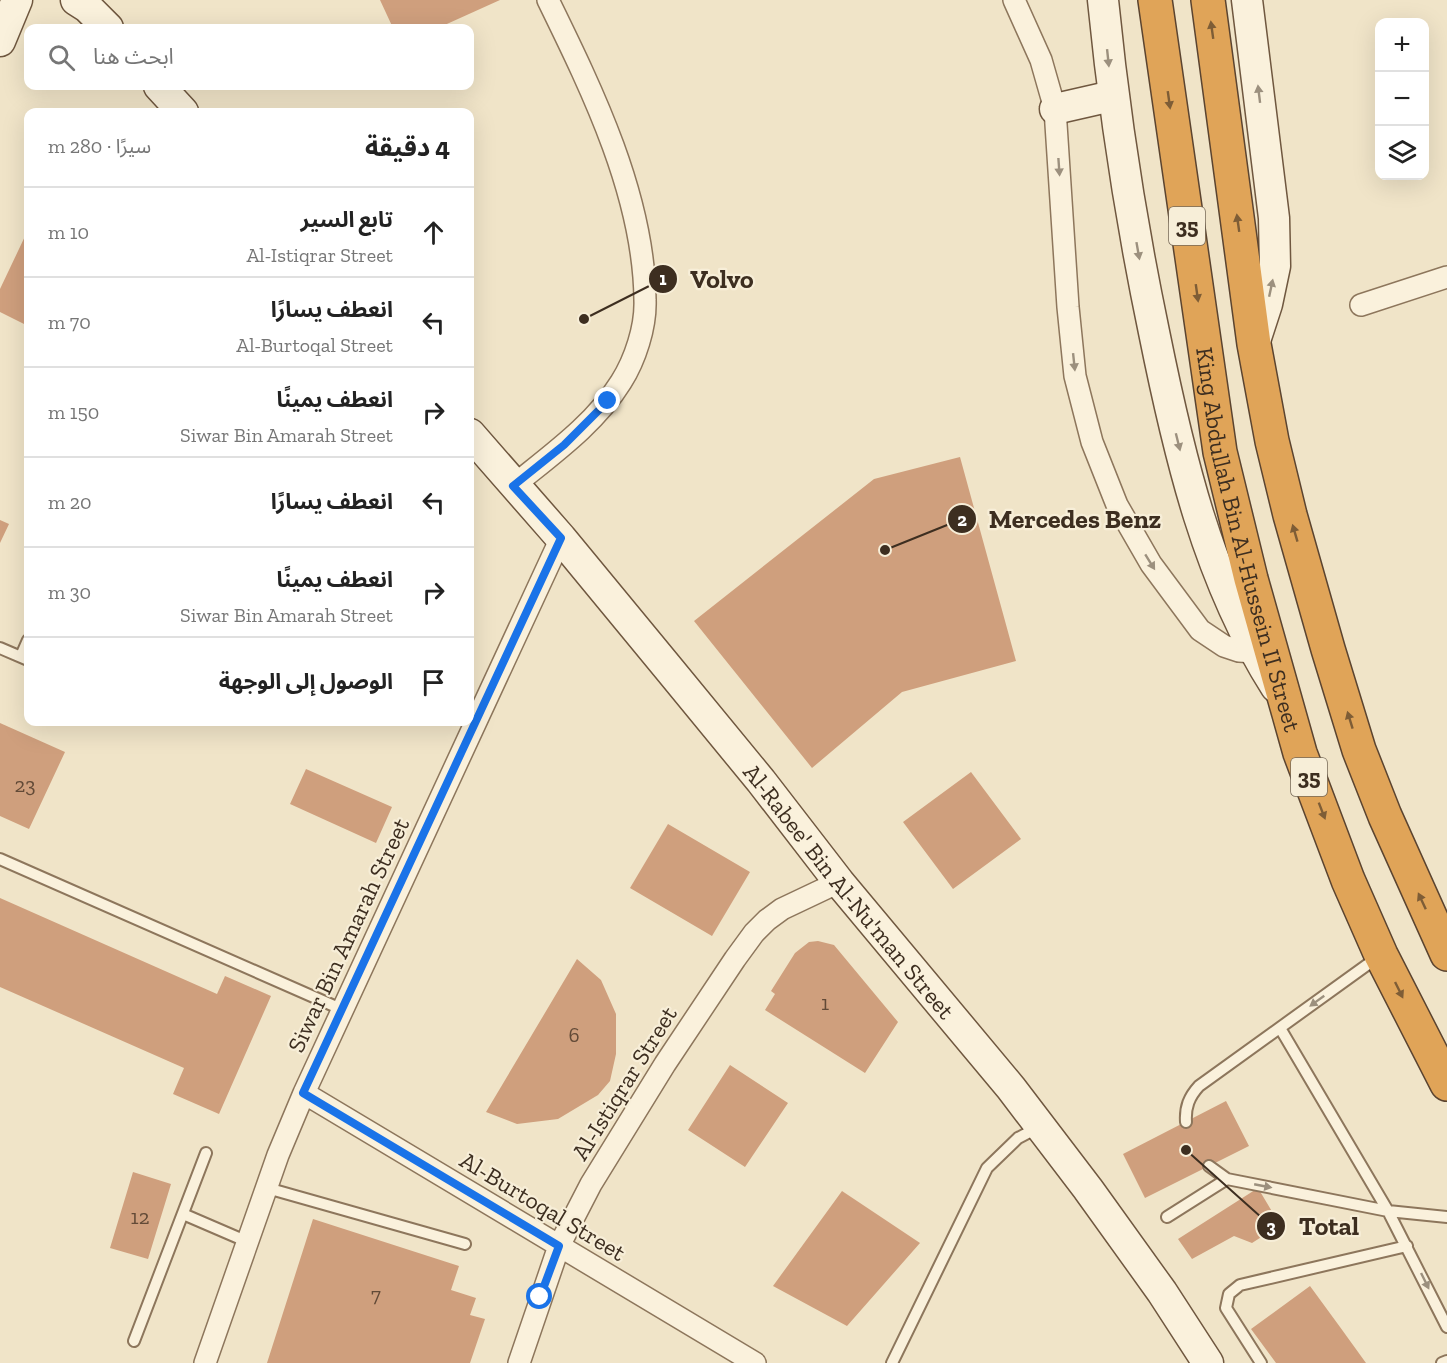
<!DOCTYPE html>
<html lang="ar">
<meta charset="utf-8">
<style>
body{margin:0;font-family:"Zilla Slab","Noto Sans Arabic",serif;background:#f6f6f6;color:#222;direction:rtl}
.controls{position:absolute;right:18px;top:18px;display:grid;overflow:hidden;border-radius:12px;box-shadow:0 6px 24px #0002}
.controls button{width:54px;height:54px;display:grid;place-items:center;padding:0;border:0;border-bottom:2px solid #e0e0e0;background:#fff;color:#222;font:30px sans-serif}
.stop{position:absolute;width:18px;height:18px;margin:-14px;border:4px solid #1a73e8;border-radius:50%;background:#fff}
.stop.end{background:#1a73e8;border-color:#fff;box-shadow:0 2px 6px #0008}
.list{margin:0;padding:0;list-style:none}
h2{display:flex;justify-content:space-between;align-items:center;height:78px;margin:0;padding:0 24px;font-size:26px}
h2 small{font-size:20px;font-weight:400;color:#767676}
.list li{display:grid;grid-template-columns:39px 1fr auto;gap:18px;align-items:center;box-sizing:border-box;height:90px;padding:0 24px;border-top:2px solid #e0e0e0}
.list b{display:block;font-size:22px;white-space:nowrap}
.list p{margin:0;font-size:20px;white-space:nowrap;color:#767676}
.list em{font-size:20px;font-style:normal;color:#767676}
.icon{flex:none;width:33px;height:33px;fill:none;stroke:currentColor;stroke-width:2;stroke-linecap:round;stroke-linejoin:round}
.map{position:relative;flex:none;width:1447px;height:1363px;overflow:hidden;direction:ltr}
.search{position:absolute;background:#fff;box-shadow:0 6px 24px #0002;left:24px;top:24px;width:450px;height:66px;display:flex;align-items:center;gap:15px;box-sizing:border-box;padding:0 21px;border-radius:12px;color:#767676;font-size:22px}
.panel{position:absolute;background:#fff;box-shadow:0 6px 24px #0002;left:24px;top:108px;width:450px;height:618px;border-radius:12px;direction:rtl}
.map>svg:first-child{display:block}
.building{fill:#cf9f7d}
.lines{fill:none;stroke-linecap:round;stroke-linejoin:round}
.lane-casing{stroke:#8d765c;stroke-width:14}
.street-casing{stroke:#8d765c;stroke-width:24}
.secondary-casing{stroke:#6f573f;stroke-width:33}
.highway-casing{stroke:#5b4430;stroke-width:36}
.lane{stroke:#faf1dc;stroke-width:10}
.street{stroke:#faf1dc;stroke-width:21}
.secondary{stroke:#faf1dc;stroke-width:30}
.highway{stroke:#e0a458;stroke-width:33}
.oneway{fill:#7e5d36}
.oneway2{fill:#9c907e}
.route{stroke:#1a73e8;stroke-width:8}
.labels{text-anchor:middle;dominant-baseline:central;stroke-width:4.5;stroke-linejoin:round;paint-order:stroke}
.number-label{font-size:21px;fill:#624a37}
.shield{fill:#f7eed8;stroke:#756857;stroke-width:1.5}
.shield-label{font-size:22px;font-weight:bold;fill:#3d2e20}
.street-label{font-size:24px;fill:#3d2e20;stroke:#f7eed8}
.leader{fill:none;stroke:#3d2e20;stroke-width:2}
.callout-dot{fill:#3d2e20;stroke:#f7eed8;stroke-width:2}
.mark-label{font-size:18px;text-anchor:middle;font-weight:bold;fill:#fff}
.callout-label{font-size:26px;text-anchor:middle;font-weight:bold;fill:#3d2e20;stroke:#f7eed8;stroke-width:4.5;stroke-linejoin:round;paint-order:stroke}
</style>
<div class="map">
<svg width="1447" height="1363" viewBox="0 0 1447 1363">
<rect width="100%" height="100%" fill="#f0e4c8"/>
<path class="building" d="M380,0H500L438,28H393Z
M28,230V326L0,312V289Z
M960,457L1016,661L902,692L812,768L694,621L874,479Z
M0,520L9,524L0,543Z
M0,723L65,752L29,829L0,816Z
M306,769L392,807L376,843L290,804Z
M971,772L1021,839L953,889L903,822Z
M668,824L750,872L712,936L630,888Z
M0,898L217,994L225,976L271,996L219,1114L173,1094L184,1068L0,987Z
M818,941L834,945L898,1022L865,1073L765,1010L775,994L771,991L795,953L809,942Z
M577,959L601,980L616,1014V1054L610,1081L598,1095L558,1119L517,1124L486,1112Z
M730,1065L788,1103L745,1167L688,1130Z
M1226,1101L1249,1146L1145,1198L1123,1154Z
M133,1172L171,1184L148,1259L110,1248Z
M1258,1188L1280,1225L1252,1243L1234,1236L1192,1259L1178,1239Z
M842,1191L920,1243L847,1326L773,1286Z
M313,1219L459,1266L451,1290L476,1298L470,1315L485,1319L470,1363H267Z
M1310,1286L1340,1327L1366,1363H1276L1251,1329Z"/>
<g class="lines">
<defs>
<path id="lane" d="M0,648L28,660
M21,656L28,640
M0,859L341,1009
M1280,1028L1388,1211L1447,1327
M1186,1122C1185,1107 1189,1097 1199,1086L1378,957
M1209,1166L1227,1179L1388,1211L1447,1217
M267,1188L465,1244
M183,1214L248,1242
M1167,1217L1227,1179
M134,1341L206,1153
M892,1363L987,1168L1018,1138L1037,1128
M1261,1363L1226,1308L1229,1294L1240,1285L1407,1246
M1442,1363L1447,1361"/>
<path id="street" d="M1014,0L1041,60L1055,109L1068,307L1075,376L1092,442L1117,505L1151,564L1200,630L1224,646L1239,651L1254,652
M1361,305L1447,277
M513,486C551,455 595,424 621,382C635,360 646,327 645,300C644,196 593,92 548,0
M304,1093L755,1363
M205,1363L278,1155L304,1093L561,538
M519,1363L559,1246L591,1184L665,1064L735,959L754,933L767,920L782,909L839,882"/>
<g id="secondary">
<path d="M76,0L87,7L108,28"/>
<path d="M1103,0C1114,112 1131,222 1154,332C1179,456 1208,580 1276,687"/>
<path d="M1247,0L1274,218L1275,266L1267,304L1254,344"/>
<path d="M0,41L17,0"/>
<path d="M159,86L183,112"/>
<path d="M1055,109L1112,96"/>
<path id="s1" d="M470,434L561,538L669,669L761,781L839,882L1011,1088L1088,1189L1162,1292L1208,1363"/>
</g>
<g id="highway">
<path id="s2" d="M1155,0L1220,452L1251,579L1300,753L1348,880L1381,955L1447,1084"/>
<path d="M1208,0L1254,344L1272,441L1290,515L1328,649L1359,750L1385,816L1447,954"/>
</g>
</defs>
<use href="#lane" class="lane-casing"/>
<use href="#street" class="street-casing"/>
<use href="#secondary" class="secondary-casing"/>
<use href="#highway" class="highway-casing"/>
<use href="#lane" class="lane"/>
<use href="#street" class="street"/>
<use href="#secondary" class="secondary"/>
<use href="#highway" class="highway"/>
</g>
<defs><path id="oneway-solid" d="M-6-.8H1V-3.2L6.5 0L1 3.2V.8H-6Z" transform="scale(1.5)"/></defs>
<g class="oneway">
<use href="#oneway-solid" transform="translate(1212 30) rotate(-98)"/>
<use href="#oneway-solid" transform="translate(1169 100) rotate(82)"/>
<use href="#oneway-solid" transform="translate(1238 223) rotate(-98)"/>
<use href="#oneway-solid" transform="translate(1197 293) rotate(82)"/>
<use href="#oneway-solid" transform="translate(1295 533) rotate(-106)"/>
<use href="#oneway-solid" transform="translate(1350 720) rotate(-107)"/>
<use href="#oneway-solid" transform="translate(1322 811) rotate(69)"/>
<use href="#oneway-solid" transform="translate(1422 901) rotate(-115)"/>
<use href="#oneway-solid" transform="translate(1399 990) rotate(64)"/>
</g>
<g class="oneway2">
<use href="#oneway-solid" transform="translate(1108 58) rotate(84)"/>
<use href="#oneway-solid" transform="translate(1259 94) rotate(-97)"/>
<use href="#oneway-solid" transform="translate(1059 167) rotate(86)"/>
<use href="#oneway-solid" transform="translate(1138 251) rotate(80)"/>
<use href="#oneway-solid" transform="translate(1271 288) rotate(-78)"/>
<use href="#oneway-solid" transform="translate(1074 362) rotate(84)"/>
<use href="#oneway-solid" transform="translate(1178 442) rotate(76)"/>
<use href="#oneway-solid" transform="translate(1150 562) rotate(58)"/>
<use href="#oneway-solid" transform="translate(1317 1001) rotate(144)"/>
<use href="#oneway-solid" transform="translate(1263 1186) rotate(11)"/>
<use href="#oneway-solid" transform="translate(1425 1281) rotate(64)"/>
</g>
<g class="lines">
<path class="route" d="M540,1297L559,1246L303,1093L561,538L513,486L564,445L608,401"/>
</g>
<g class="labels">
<g class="number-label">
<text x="25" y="784">23</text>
<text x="825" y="1002">1</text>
<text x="574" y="1034">6</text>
<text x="140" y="1216">12</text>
<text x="376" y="1294">7</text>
</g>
<g class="shield">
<rect x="1169" y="207" width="36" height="38" rx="4.5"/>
<rect x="1291" y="758" width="36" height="38" rx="4.5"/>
</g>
<g class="shield-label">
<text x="1187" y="226">35</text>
<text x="1309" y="777">35</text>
</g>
<g class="street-label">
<text stroke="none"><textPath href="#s2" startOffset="548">King Abdullah Bin Al-Hussein II Street</textPath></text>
<text stroke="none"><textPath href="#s1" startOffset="594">Al-Rabee' Bin Al-Nu'man Street</textPath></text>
<text transform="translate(348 935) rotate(-65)">Siwar Bin Amarah Street</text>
<text transform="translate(624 1083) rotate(-58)">Al-Istiqrar Street</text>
<text transform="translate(543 1206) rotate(31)">Al-Burtoqal Street</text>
</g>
</g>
<path class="leader" d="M584 319L663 279M885 550L962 519M1186 1150L1271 1226"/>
<g class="callout-dot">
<circle cx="584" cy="319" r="6"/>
<circle cx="885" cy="550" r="6"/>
<circle cx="1186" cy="1150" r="6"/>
<circle cx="663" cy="279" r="15"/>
<circle cx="962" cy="519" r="15"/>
<circle cx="1271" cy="1226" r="15"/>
</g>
<g class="mark-label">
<text x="663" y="285">1</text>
<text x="962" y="526">2</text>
<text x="1271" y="1233">3</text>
</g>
<g class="callout-label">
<text x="722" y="288">Volvo</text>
<text x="1075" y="528">Mercedes Benz</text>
<text x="1329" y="1235">Total</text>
</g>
</svg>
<div class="controls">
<button>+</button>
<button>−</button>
<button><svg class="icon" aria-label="layers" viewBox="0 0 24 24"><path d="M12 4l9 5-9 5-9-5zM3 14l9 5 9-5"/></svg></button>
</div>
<div class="stop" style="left:540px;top:1297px"></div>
<div class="stop end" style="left:608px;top:401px"></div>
<div class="search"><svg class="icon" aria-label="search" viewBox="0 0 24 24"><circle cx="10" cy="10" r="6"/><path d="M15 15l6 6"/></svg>ابحث هنا</div>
<section class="panel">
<h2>4 دقيقة<small>سيرًا · 280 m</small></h2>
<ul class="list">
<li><svg class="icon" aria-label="ahead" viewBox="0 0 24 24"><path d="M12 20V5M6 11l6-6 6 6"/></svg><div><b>تابع السير</b><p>Al-Istiqrar Street</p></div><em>10 m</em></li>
<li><svg class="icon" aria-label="left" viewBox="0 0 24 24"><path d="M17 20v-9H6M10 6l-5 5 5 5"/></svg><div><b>انعطف يسارًا</b><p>Al-Burtoqal Street</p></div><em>70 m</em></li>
<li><svg class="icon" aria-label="right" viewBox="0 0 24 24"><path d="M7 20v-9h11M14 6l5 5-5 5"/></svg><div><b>انعطف يمينًا</b><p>Siwar Bin Amarah Street</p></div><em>150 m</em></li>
<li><svg class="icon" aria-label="left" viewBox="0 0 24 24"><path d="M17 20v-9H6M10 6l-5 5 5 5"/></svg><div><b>انعطف يسارًا</b></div><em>20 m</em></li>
<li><svg class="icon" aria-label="right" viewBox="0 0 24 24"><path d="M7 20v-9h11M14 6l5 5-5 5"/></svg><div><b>انعطف يمينًا</b><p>Siwar Bin Amarah Street</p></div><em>30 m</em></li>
<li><svg class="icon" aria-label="arrive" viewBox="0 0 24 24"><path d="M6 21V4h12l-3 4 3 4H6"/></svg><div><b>الوصول إلى الوجهة</b></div></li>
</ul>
</section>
</div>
